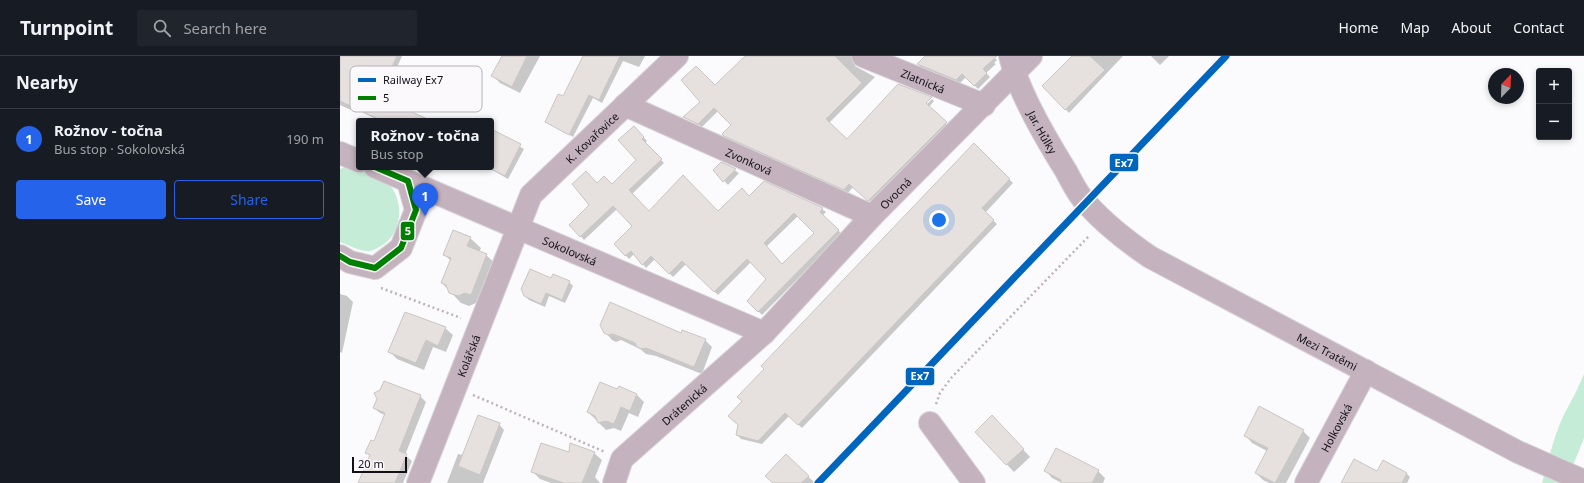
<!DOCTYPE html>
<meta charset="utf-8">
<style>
body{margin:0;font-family:"Noto Sans",sans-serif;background:#20242c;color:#f1f3f6}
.controls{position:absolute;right:12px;top:12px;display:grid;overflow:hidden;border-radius:4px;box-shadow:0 2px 6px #0003}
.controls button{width:36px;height:36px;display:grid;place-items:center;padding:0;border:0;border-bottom:1px solid #363941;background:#171b24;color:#f1f3f6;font:20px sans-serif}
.compass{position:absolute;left:1148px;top:12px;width:36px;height:36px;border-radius:50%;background:#171b24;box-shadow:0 2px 6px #0003;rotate:23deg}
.scale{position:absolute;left:12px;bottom:10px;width:55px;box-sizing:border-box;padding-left:4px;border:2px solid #130f16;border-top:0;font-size:11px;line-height:14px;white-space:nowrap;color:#130f16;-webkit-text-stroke:3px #fcf9fd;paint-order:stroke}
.you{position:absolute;left:599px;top:164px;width:14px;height:14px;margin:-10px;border:3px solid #fff;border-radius:50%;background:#1a73e8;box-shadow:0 0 0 6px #1a73e833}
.badge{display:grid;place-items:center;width:26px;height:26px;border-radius:50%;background:#2563eb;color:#fff;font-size:13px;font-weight:700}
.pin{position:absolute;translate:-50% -33px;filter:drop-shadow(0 1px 2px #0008)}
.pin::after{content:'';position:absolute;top:21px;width:14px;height:12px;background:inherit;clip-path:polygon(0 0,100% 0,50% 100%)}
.popup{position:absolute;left:16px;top:62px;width:138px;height:52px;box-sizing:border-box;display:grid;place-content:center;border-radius:4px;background:#171b24;filter:drop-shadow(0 1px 3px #0005);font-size:13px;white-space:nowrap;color:#9ea1a6}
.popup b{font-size:15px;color:#f1f3f6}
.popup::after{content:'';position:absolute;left:50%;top:100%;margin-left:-8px;border:8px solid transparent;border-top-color:#171b24}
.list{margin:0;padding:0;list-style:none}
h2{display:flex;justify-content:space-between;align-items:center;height:52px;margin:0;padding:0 16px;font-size:17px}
h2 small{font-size:13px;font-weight:400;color:#9ea1a6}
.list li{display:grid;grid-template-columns:26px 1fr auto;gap:12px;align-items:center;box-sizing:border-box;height:60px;padding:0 16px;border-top:1px solid #363941}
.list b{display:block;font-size:15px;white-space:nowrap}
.list p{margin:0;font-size:13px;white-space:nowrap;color:#9ea1a6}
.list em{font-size:13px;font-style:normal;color:#9ea1a6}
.actions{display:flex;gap:8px;padding:12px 16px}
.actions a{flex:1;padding:9px 0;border:1px solid #2563eb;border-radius:4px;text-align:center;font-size:14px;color:#2563eb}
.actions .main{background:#2563eb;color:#fff}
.icon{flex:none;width:22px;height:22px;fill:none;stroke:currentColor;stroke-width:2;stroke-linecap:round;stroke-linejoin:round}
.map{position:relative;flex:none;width:1244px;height:427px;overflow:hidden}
header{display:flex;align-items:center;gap:24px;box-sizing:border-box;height:56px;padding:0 20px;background:#171b24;border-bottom:1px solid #363941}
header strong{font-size:19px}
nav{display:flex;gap:22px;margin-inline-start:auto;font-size:14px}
.search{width:280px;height:36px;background:#20242c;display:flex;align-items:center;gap:10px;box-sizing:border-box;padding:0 14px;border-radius:4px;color:#9ea1a6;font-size:15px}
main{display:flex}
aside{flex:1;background:#171b24}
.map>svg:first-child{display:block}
.green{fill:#c5ecd7}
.shadow{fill:#0003;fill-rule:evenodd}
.building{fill:#e6e1df;stroke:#cac6c4;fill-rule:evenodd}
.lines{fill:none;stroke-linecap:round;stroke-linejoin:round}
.minor-casing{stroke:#d6d4d7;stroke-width:24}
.path{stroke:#bdb3ba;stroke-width:2.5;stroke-dasharray:2 3;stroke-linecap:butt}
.minor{stroke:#c4b3be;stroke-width:22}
.bus-1-casing{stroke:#fcf9fd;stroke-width:9}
.bus-1{stroke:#008000;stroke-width:6}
.rail-1-casing{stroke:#fcf9fd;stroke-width:10}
.rail-1{stroke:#0065bd;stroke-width:7}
.labels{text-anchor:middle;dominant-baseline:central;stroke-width:3;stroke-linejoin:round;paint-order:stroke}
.street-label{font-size:11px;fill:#130f16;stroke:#fcf9fd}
.key{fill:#fcf9fd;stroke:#b6b3b8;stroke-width:1}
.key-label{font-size:11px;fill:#130f16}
.line-badge{stroke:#fcf9fd;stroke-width:1.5}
.badge-label{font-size:11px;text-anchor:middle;font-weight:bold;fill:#fff}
</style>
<header>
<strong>Turnpoint</strong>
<div class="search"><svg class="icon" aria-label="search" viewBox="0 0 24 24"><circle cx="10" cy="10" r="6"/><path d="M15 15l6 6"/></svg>Search here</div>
<nav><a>Home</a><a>Map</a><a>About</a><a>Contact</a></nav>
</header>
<main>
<aside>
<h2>Nearby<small></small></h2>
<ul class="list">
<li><span class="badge">1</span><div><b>Rožnov - točna</b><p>Bus stop · Sokolovská</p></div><em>190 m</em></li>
</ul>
<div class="actions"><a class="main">Save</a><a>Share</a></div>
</aside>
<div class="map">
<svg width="1244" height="427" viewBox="0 0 1244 427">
<rect width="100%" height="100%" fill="#fbfafc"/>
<path class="green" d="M11,109C25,113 39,117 49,128C65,146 62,178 41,190C37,192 33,195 29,195C19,195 10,190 0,186V113Z
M1244,318V382L1226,427H1202C1209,402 1215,374 1228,351C1234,340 1239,330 1244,318Z"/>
<path class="shadow" d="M9,0H62L55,16L57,18L56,20L61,25L53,44L66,51L69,54L68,56L89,65H40L12,51L11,54L0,49V18Z
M163,0H200L180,37L160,27L153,20Z
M244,0H305L299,11L283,5L262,47L253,42L233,81L206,66L224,41Z
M406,0H515V10L535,21L489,67L507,84L559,29L591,42L582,50L584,51L592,43L594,45L589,51L609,70L532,147L513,131L508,137L388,83L384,78L393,69L378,55L362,71L345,61Z
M586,0H652L657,4L654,7L656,8L646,17L650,21L638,33L626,21L620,27L581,12L578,8Z
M733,0H783L729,57L703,30Z
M811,0H829L820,9Z
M294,71L307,85L305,87L324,107L292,138L309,156H378L409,141L482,153L486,156L482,160L502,178L422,259L408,245L428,222L411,206L378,239L346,208L333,221L315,203L306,212L294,198L289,203L275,188L294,170L277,153L244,184L231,169L251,150L257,128L272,129L298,104ZM458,160L475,177L442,209L426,191Z
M151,74L184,93L168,123L147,111H151Z
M634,89L673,127L645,157L657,168L462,372L449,360L422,388L401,383L397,379Z
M382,107L399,117L388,129L374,114Z
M130,182L141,192L139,196L146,199L157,209L141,249L136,247L129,250L121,247L102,227L111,205L105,199Z
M211,223L229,226L233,230L225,247L209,240L205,251L189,244L185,240Z
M0,238L7,240L13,246L2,297L0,296Z
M105,272L113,279L106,296L93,291L84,314L57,303L50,296Z
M265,276L342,278L365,284L372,291L362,318L316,300L306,298L300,293L281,284L276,286L272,284Z
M279,331L297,339L304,346L298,361L289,357L281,375L274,372L266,374L248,356L278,334Z
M80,340L86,346L65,399L72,405L63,427H19L30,400L27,397L35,386L45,359L40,357L34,352Z
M159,368L164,374L143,427H107L118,398L123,399Z
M659,368L690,401L674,416L636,376Z
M963,375L970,382L946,427H929L923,424L916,417L927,395L912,387L905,379Z
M254,397L262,404L255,421L260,427H211L200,423L193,416L229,398Z
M446,400L475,427H434Z
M705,414L758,415L765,422L763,427H722L712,422Z
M1038,417L1067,418L1070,421L1067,427H1002Z"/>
<path class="building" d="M0,0H57L51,13L54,14L52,17L58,20L49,41L66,50L65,53L92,65H42L0,45Z
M162,0H187L172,31L151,20Z
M243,0H280L259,44L249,39L229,79L205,66L218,38L223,40Z
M405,0H495L522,27L486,63L507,83L558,28L592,41L586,47L607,66L528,145L509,128L504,134L384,80L382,78L391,69L374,52L358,68L343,61L360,46L341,24L356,10L375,29Z
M585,0H657L643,13L647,17L634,30L622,18L616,24L577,8Z
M732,0H750L765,14L725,54L702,30Z
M294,70L304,81L302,83L322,103L289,134L309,155L343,119L378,155L402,132L409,140L424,125L483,152L480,156L499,174L418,256L407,245L426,223L407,203L374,236L342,205L329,218L311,200L302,209L291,195L285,200L274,188L292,170L273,150L240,181L229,169L249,149L232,128L246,115L257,127L264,120L272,128L296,104L278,84ZM454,157L474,177L442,208L424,187Z
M151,73L181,88L165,120L151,113Z
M634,87L670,123L642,152L654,164L458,369L445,357L418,385L396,379L398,369L388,360L402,345L397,341L424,313L421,310Z
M381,106L396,113L383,126L373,114Z
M113,174L131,181L127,190L147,198L131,239L125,237L118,240L109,237L106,229L101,227L111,202L103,199Z
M190,213L211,222L213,218L230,225L222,244L206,237L201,248L184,240L181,233Z
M270,246L341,277L342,274L366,283L354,311L306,292L302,293L297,291L295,287L273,278L268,279L264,277L260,269Z
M65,256L106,271L98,290L86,284L76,307L48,296Z
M44,325L81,339L59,395L67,398L55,427H18L30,399L25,397L31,384L34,385L45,357L33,352L37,343L34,337L40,334Z
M260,326L277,333L279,330L297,338L290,355L281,351L274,368L266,365L258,367L255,360L247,356Z
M919,350L964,374L935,427L915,417L928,392L904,380Z
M138,359L160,367L140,419L118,410Z
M652,359L684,393L666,409L635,376Z
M201,387L229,396L230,387L255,396L242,427H224L191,416Z
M716,392L759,414L752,427H721V424L704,415Z
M446,398L469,420L461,427H433L425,420Z
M1014,403L1037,415L1043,404L1067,417L1062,427H1001Z"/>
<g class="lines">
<defs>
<g id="minor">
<path id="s1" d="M523,0L644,49"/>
<path id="s2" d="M670,0C678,36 706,83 726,115C732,126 738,139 747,148C766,169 788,186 810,201L1178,396L1244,425"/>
<path id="s3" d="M285,49L532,160"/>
<path d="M0,97L19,105"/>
<path id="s4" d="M35,111L424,277"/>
<path d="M0,200L10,206L35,212L61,192L76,154L68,125"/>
<path d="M590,367L634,427"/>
<path id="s5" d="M78,427L191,139L337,0"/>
<path id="s6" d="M274,427L282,403L424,277L532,160L691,0"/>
<path id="s7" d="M966,427L1026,315"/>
</g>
</defs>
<use href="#minor" class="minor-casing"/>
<path class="path" d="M41,232L121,262
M133,339L265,396
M596,348L600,337L612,321L749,180"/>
<use href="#minor" class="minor"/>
<defs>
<path id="bus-1" d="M0,200L10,206L35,212L61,192L76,154L68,125L35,111"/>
</defs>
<use href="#bus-1" class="bus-1-casing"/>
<use href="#bus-1" class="bus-1"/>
<defs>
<path id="rail-1" d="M478,427L886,0"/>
</defs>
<use href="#rail-1" class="rail-1-casing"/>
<use href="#rail-1" class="rail-1"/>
</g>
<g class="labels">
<g class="street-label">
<text stroke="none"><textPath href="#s1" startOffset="65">Zlatnická</textPath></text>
<text stroke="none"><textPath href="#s2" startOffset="83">Jar. Hůlky</textPath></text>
<text stroke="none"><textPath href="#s5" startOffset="393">K. Kovařovice</textPath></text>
<text stroke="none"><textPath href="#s3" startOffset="136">Zvonková</textPath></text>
<text stroke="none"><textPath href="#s6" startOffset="407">Ovocná</textPath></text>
<text stroke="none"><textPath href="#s4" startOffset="212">Sokolovská</textPath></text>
<text stroke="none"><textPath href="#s2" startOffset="451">Mezi Tratěmi</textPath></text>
<text stroke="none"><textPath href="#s5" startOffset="137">Kolářská</textPath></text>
<text stroke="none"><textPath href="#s6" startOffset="108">Drátenická</textPath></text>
<text stroke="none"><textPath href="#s7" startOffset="63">Holkovská</textPath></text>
</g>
</g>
<rect x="10" y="10" width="132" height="46" rx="6" class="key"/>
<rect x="18" y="22" width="18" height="4" fill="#0065bd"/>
<rect x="18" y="40" width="18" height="4" fill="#008000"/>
<g class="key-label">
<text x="43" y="28">Railway Ex7</text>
<text x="43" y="46">5</text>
</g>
<g class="line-badge">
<rect x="769" y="97" width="30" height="19" rx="4" fill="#0065bd"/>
<rect x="60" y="165" width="15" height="20" rx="4" fill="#008000"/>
<rect x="565" y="311" width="30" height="19" rx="4" fill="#0065bd"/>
</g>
<g class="badge-label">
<text x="784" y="111">Ex7</text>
<text x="68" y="179">5</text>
<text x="580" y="324">Ex7</text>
</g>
</svg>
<div class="controls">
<button>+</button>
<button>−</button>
</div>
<svg class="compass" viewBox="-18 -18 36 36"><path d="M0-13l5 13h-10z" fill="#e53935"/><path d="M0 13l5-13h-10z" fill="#9ea1a6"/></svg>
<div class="scale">20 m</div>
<div class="you"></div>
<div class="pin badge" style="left:85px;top:160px">1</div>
<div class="popup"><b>Rožnov - točna</b>Bus stop</div>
</div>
</main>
